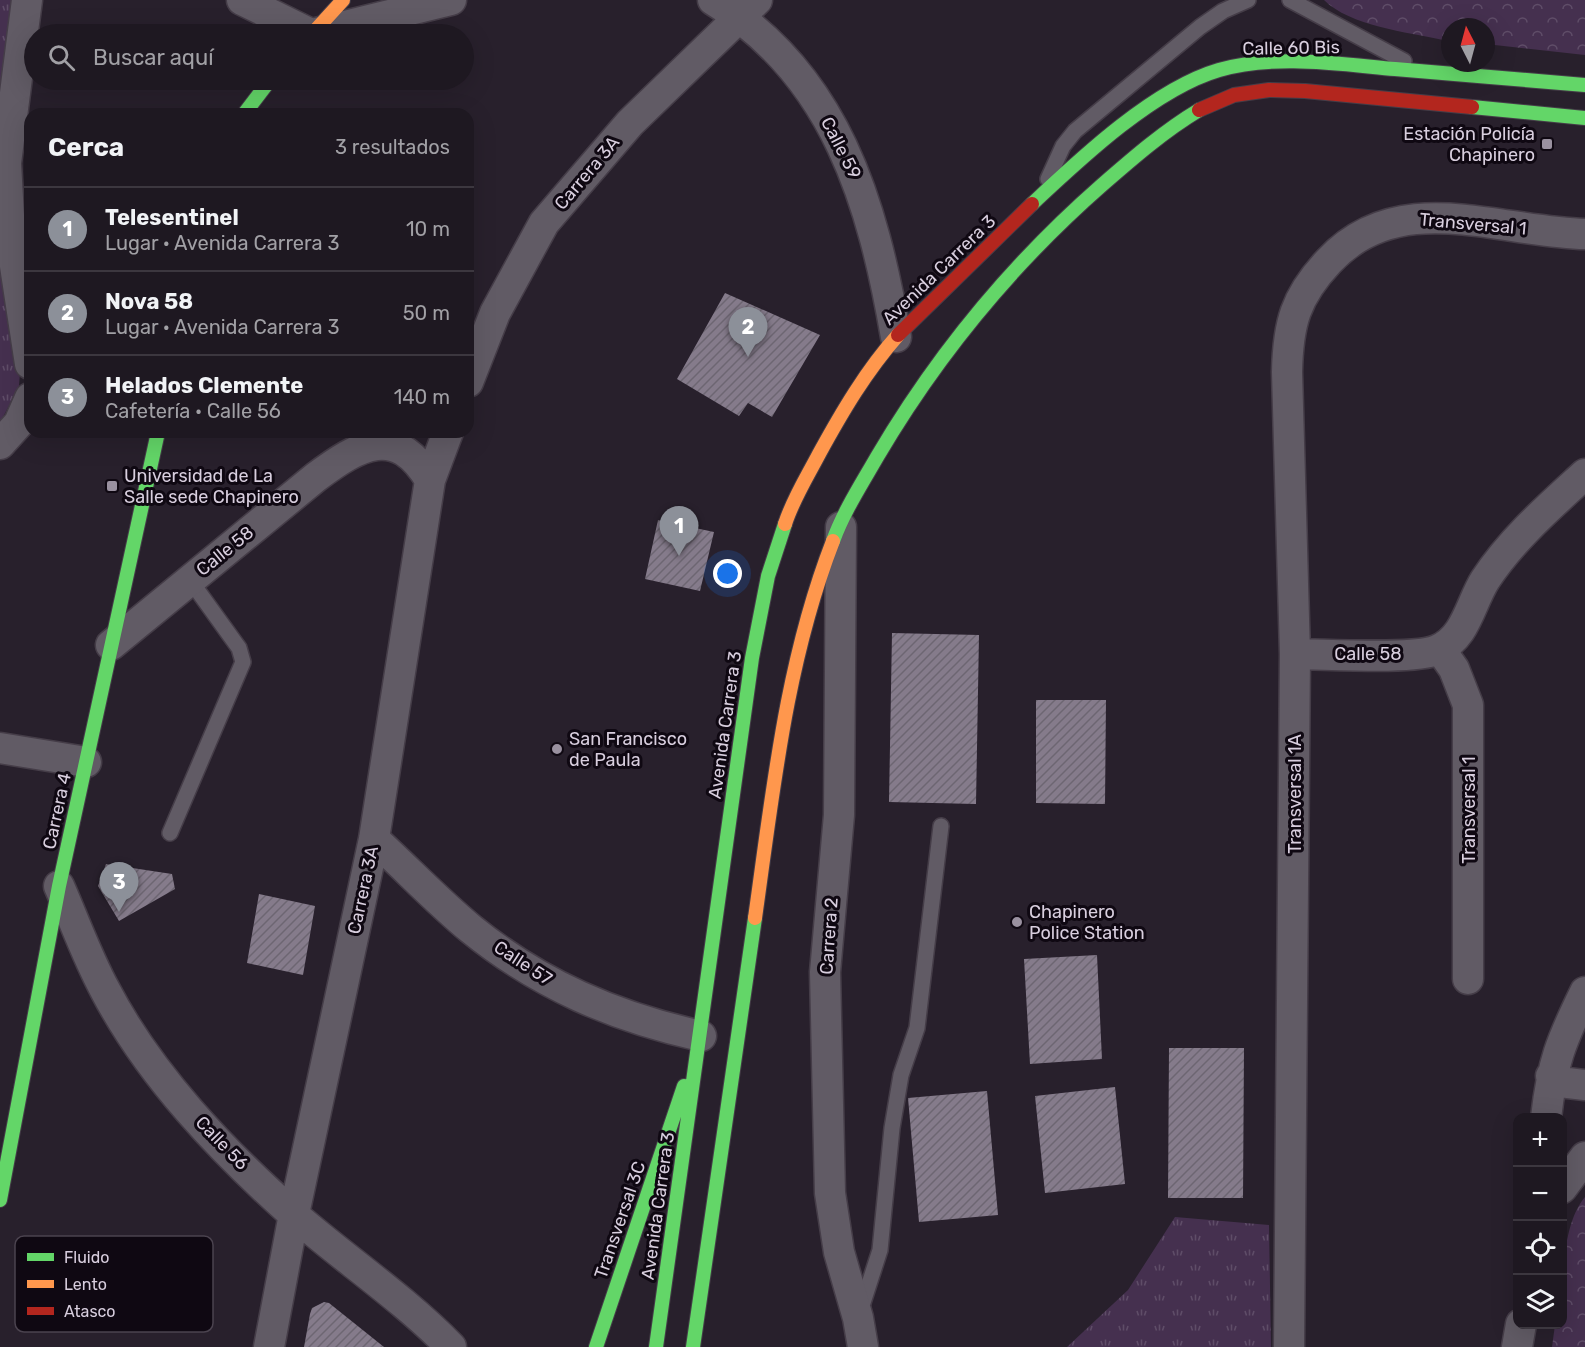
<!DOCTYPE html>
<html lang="es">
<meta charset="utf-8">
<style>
body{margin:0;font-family:Rubik,sans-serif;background:#26212a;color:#f1f3f6}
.controls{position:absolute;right:18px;bottom:18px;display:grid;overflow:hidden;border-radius:12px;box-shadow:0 6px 24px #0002}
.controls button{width:54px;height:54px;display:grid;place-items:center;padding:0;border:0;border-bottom:2px solid #3c373f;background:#1e1821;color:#f1f3f6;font:30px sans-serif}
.compass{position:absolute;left:1441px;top:18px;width:54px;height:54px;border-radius:50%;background:#1e1821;box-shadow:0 6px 24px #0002;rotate:354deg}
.you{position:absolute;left:728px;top:574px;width:21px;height:21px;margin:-15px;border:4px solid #fff;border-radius:50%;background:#1a73e8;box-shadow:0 0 0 9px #1a73e833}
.badge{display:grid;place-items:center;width:39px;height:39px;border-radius:50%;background:#8c9099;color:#fff;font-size:20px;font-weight:700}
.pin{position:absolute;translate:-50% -50px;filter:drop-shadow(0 2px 3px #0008)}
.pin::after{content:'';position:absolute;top:32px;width:21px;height:18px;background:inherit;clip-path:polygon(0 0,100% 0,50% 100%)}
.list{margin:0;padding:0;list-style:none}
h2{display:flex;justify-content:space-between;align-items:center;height:78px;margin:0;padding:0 24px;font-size:26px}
h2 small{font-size:20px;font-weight:400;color:#a1a0a5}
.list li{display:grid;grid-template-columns:39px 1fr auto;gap:18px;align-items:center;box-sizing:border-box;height:84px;padding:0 24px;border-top:2px solid #3c373f}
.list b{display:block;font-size:22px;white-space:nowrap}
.list p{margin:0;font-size:20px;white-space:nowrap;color:#a1a0a5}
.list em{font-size:20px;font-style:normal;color:#a1a0a5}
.icon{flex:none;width:33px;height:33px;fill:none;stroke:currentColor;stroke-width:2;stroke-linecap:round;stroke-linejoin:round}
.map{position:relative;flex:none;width:1585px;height:1347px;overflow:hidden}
.search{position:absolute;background:#1e1821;box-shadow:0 6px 24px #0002;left:24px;top:24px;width:450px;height:66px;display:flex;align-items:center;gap:15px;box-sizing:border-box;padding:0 21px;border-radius:33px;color:#a1a0a5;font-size:22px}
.panel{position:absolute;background:#1e1821;box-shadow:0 6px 24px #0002;left:24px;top:108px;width:450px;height:330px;border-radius:18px}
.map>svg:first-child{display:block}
.grass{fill:url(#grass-tufts)}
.forest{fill:url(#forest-crowns)}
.building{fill:url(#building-hatch)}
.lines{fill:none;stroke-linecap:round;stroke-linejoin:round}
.lane-casing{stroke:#453d48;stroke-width:18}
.street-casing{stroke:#453d48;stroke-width:33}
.fast-casing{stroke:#453d48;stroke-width:16}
.slow-casing{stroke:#453d48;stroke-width:16}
.jam-casing{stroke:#453d48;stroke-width:16}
.lane{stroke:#615b65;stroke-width:15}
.street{stroke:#615b65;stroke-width:30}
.fast{stroke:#63d668;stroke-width:14}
.slow{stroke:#ff974d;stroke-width:14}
.jam{stroke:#b3261e;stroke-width:14}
.poi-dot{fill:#9a91a0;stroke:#0f0812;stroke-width:2}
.labels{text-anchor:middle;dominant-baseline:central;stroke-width:6;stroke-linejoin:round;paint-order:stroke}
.street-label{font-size:18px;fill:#d8cede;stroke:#0f0812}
.poi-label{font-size:18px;fill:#d8cede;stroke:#0f0812;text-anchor:start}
.key{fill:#0f0812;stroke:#4b434f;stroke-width:1.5}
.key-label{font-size:16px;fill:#d8cede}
</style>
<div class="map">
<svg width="1585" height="1347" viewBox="0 0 1585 1347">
<defs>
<pattern id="grass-tufts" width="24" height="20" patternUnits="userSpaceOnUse" patternTransform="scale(1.5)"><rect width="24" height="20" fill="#45304f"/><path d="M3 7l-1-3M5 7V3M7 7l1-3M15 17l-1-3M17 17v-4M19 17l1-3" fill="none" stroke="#5f4d68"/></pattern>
<pattern id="forest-crowns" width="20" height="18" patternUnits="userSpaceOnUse" patternTransform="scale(1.5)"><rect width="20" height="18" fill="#45304f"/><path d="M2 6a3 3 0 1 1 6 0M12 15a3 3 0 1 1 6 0" fill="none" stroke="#5f4d68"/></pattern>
<pattern id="building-hatch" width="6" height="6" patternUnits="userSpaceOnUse" patternTransform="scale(1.5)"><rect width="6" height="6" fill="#857b8b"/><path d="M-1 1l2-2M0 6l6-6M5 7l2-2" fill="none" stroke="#6d6672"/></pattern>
</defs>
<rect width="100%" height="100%" fill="#28202c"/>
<path class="grass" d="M0,0H12L0,138Z
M0,237L20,372L19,386L0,423Z
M1175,1217L1269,1225L1271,1347H1067L1128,1290Z"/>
<path class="forest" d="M1324,0H1585V55L1486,44V27H1450V40H1443C1407,32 1350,26 1324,0Z
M1585,1197V1347H1552L1555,1325L1562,1324C1562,1288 1561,1225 1585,1197Z"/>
<path class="building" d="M725,293L820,335L772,417L748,403L739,416L677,379Z
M658,520L714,532L700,591L645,579Z
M892,633L979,635L976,804L889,802Z
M1036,700H1106L1105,804L1036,803Z
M106,864L172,874L175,889L119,921L98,886Z
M259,894L315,906L303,975L247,963Z
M1097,955L1102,1059L1030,1064L1024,959Z
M1169,1048H1244L1243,1198H1168Z
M1115,1087L1125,1184L1045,1193L1035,1096Z
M987,1091L998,1215L919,1222L908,1098Z
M324,1302L329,1303L384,1347H304L310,1314L312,1308Z"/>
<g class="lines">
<defs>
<path id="lane" d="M1290,0L1404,61
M1048,179L1063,146L1075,131L1200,27L1223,11L1248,0
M170,833L243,662L239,648L190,580
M860,1312L880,1250L892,1128L901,1075L917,1028L941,826"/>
<path id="street" d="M27,0L6,163L10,233L30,364
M242,0L311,34
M713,0C836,74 873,204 896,337
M312,34L451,0
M468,382L495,313L544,223L630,123L757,0
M0,444L19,423L30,398
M841,527L839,815L825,972L830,1193L839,1252L858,1318L863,1347
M111,645L316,477C359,445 396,423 430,480
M1440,649L1454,669L1468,705V979
M1295,654C1326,654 1413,660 1437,650C1466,638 1470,604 1485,580C1512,539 1549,507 1585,474
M0,748L86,762
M374,839C406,868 437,901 471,929C540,985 615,1017 701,1036
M59,886C74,920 87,957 105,990C150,1076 222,1151 294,1215C346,1260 403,1298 451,1347
M1551,1076L1560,1082L1585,1085
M1546,1118C1552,1063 1561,1041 1585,992
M1562,1188L1585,1157
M269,1347L294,1214L374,839L430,480L448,432
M1289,1347L1295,654L1287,372C1288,324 1295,297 1329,261C1399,186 1497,232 1585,234
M1517,1347L1521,1324"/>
<path id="fast" d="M1472,107L1585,118
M244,114L270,80
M1032,204C1081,158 1154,89 1219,70C1274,54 1339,64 1395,69C1458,74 1522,80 1585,85
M833,541C844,511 861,485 877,457C937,355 1013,263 1102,185C1133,158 1164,131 1199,110
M0,1200L59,886L158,432
M596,1347L684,1086
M656,1347L752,658L768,576L785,524
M693,1347L755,918"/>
<path id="slow" d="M312,34L343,0
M785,524C793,499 807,477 819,454C842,412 866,371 898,335
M755,918C773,791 786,662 833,541"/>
<path id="jam" d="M1199,110L1234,95L1269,90L1305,91L1472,107
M898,335L1032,204"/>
</defs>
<use href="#lane" class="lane-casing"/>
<use href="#street" class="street-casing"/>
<use href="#fast" class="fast-casing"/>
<use href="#slow" class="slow-casing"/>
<use href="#jam" class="jam-casing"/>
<use href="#lane" class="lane"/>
<use href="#street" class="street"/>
<use href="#fast" class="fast"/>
<use href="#slow" class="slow"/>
<use href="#jam" class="jam"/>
</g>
<g class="poi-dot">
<rect x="1541" y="138" width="12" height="12" rx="3"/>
<rect x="106" y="480" width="12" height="12" rx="3"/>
<circle cx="557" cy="749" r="6"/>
<circle cx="1017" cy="922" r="6"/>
</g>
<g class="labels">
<g class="street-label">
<text transform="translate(1291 48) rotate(-1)">Calle 60 Bis</text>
<text transform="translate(841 148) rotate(63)">Calle 59</text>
<text transform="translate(587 173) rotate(-50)">Carrera 3A</text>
<text transform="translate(1473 224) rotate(5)">Transversal 1</text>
<text transform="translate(939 270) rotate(-44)">Avenida Carrera 3</text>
<text transform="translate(225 551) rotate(-39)">Calle 58</text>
<text x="1368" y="654">Calle 58</text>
<text transform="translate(725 725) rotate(-82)">Avenida Carrera 3</text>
<text transform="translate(1295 794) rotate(-90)">Transversal 1A</text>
<text transform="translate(1469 810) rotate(-90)">Transversal 1</text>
<text transform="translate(57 811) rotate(-78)">Carrera 4</text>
<text transform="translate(363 890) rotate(-78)">Carrera 3A</text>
<text transform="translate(829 936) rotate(-86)">Carrera 2</text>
<text transform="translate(523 963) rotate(33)">Calle 57</text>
<text transform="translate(222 1143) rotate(46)">Calle 56</text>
<text transform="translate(658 1206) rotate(-82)">Avenida Carrera 3</text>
<text transform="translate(620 1220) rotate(-71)">Transversal 3C</text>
</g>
<g class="poi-label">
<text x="1535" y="134" text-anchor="end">Estación Policía<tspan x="1535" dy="21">Chapinero</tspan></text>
<text x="124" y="476">Universidad de La<tspan x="124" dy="21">Salle sede Chapinero</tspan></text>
<text x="569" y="739">San Francisco<tspan x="569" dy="21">de Paula</tspan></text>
<text x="1029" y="912">Chapinero<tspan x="1029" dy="21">Police Station</tspan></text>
</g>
</g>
<rect x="15" y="1236" width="198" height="96" rx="9" class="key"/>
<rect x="27" y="1253" width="27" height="8" fill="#63d668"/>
<rect x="27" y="1280" width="27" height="8" fill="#ff974d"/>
<rect x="27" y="1307" width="27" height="8" fill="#b3261e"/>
<g class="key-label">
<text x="64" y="1263">Fluido</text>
<text x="64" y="1290">Lento</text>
<text x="64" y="1317">Atasco</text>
</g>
</svg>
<div class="controls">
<button>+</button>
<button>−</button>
<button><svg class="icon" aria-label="locate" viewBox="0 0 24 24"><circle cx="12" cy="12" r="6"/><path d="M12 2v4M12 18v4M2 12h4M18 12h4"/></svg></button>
<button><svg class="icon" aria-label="layers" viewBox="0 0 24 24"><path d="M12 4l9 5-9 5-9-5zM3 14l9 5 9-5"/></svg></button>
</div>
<svg class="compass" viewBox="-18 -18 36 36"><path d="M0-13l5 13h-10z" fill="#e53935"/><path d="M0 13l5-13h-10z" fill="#a1a0a5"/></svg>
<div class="you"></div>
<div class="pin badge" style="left:679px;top:556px">1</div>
<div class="pin badge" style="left:748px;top:357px">2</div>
<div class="pin badge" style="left:119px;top:912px">3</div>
<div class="search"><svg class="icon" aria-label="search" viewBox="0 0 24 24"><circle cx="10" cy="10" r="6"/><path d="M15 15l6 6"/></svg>Buscar aquí</div>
<section class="panel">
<h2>Cerca<small>3 resultados</small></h2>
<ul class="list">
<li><span class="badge">1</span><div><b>Telesentinel</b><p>Lugar · Avenida Carrera 3</p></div><em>10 m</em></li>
<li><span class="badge">2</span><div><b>Nova 58</b><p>Lugar · Avenida Carrera 3</p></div><em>50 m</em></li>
<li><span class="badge">3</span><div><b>Helados Clemente</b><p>Cafetería · Calle 56</p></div><em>140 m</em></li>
</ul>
</section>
</div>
